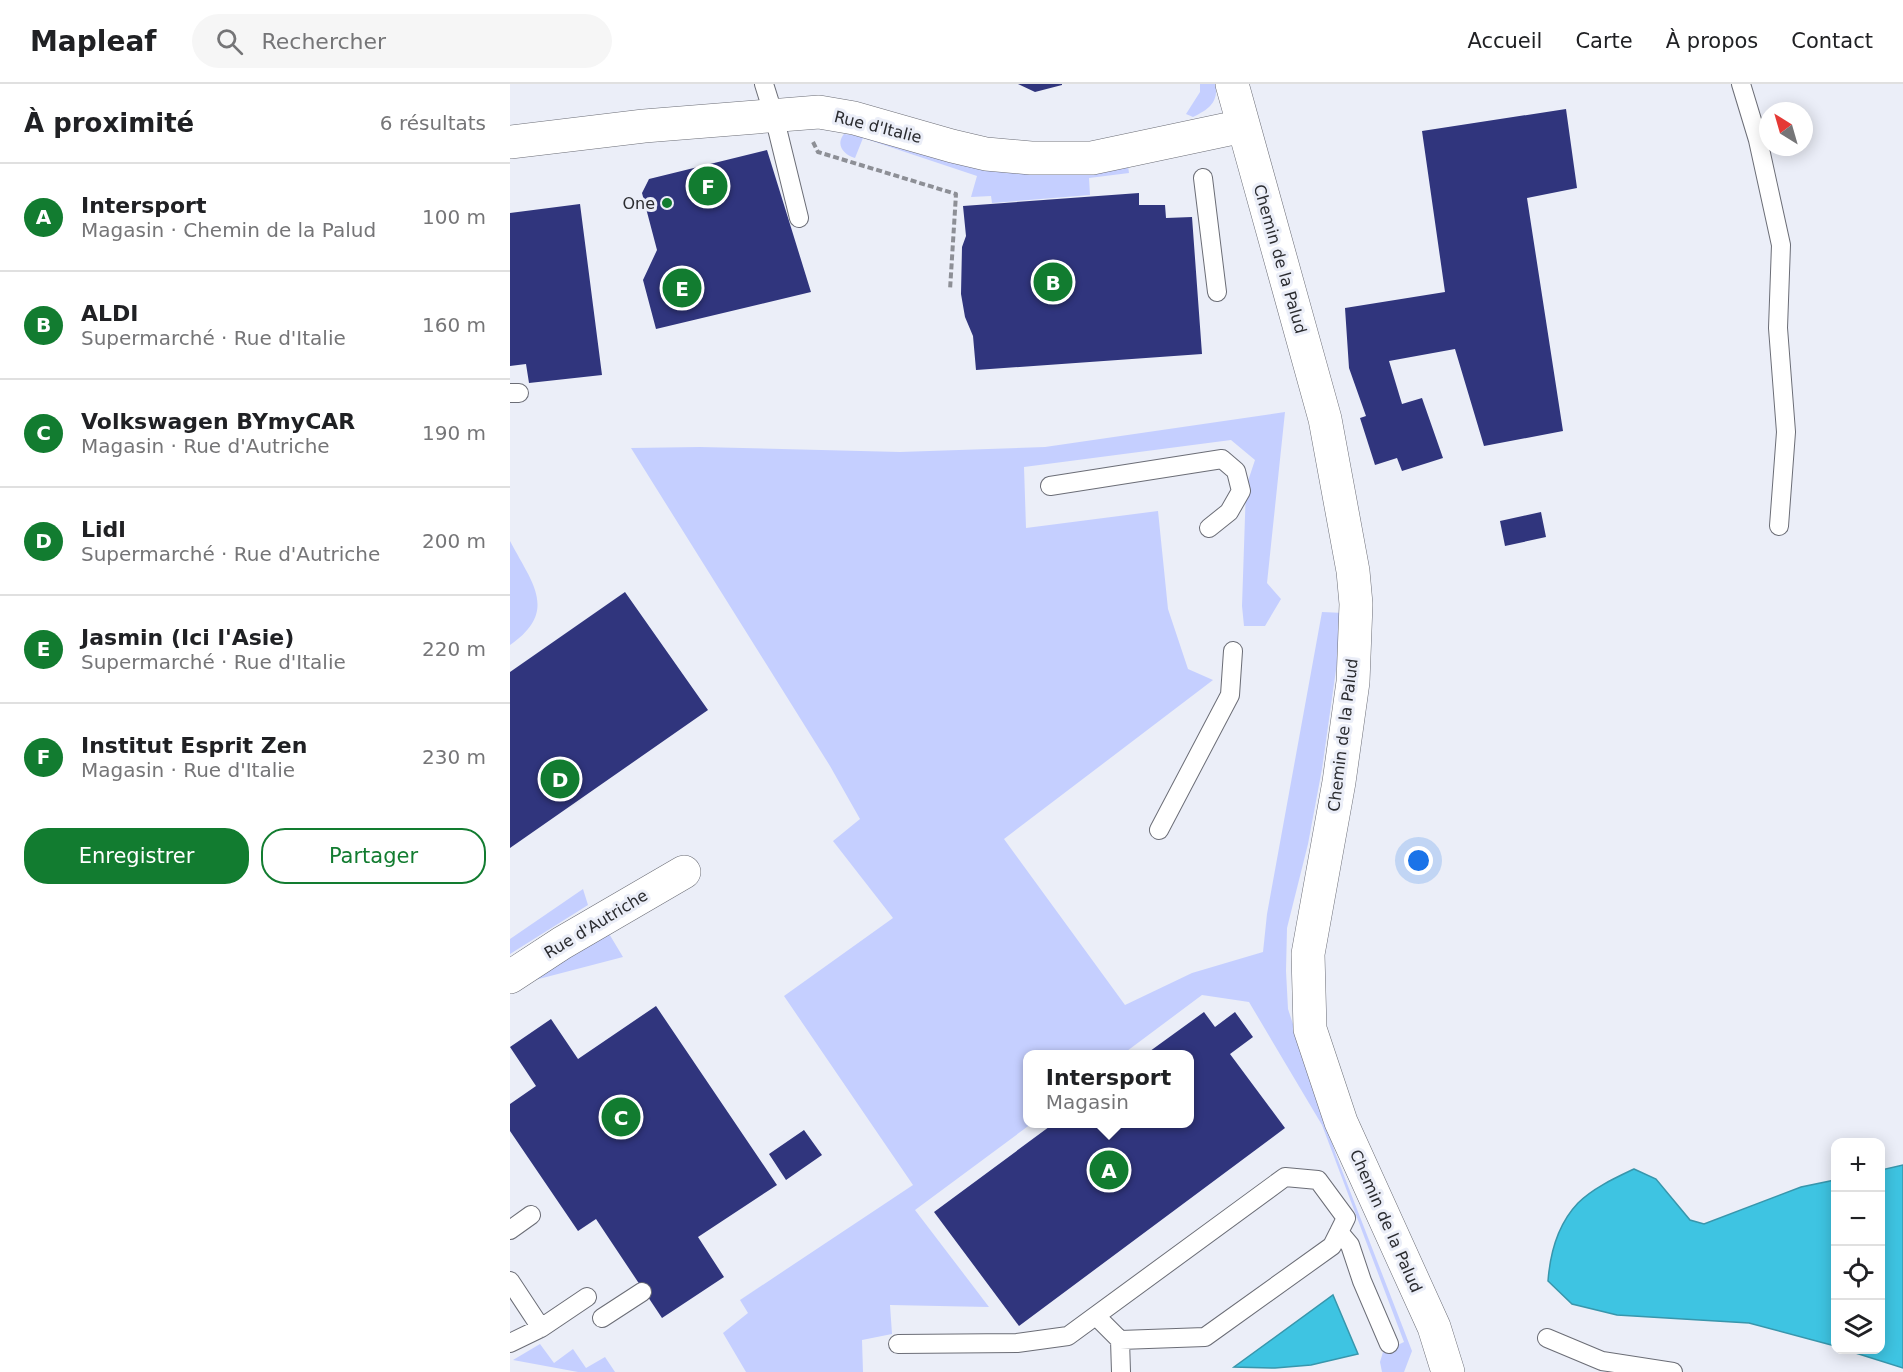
<!DOCTYPE html>
<html lang="fr">
<meta charset="utf-8">
<style>
body{margin:0;font-family:"DejaVu Sans",sans-serif;background:#f6f6f6;color:#202124}
.controls{position:absolute;right:18px;bottom:18px;display:grid;overflow:hidden;border-radius:12px;box-shadow:0 3px 15px #0003}
.controls button{width:54px;height:54px;display:grid;place-items:center;padding:0;border:0;border-bottom:2px solid #e0e0e0;background:#fff;color:#202124;font:30px sans-serif}
.compass{position:absolute;left:1249px;top:18px;width:54px;height:54px;border-radius:50%;background:#fff;box-shadow:0 3px 15px #0003;rotate:323deg}
.you{position:absolute;left:909px;top:777px;width:21px;height:21px;margin:-15px;border:4px solid #fff;border-radius:50%;background:#1a73e8;box-shadow:0 0 0 9px #1a73e833}
.badge{display:grid;place-items:center;width:39px;height:39px;border-radius:50%;background:#127c30;color:#fff;font-size:20px;font-weight:700}
.pin{position:absolute;translate:-50% -50%;border:3px solid #fff;box-shadow:0 2px 6px #0006}
.popup{position:absolute;left:513px;top:966px;width:171px;height:78px;box-sizing:border-box;display:grid;place-content:center;border-radius:12px;background:#fff;filter:drop-shadow(0 2px 4px #0005);font-size:20px;white-space:nowrap;color:#757577}
.popup b{font-size:22px;color:#202124}
.popup::after{content:'';position:absolute;left:50%;top:100%;margin-left:-12px;border:12px solid transparent;border-top-color:#fff}
.list{margin:0;padding:0;list-style:none}
h2{display:flex;justify-content:space-between;align-items:center;height:78px;margin:0;padding:0 24px;font-size:26px}
h2 small{font-size:20px;font-weight:400;color:#757577}
.list li{display:grid;grid-template-columns:39px 1fr auto;gap:18px;align-items:center;box-sizing:border-box;height:108px;padding:0 24px;border-top:2px solid #e0e0e0}
.list b{display:block;font-size:22px;white-space:nowrap}
.list p{margin:0;font-size:20px;white-space:nowrap;color:#757577}
.list em{font-size:20px;font-style:normal;color:#757577}
.actions{display:flex;gap:12px;padding:18px 24px}
.actions a{flex:1;padding:14px 0;border:2px solid #127c30;border-radius:24px;text-align:center;font-size:21px;color:#127c30}
.actions .main{background:#127c30;color:#fff}
.icon{flex:none;width:33px;height:33px;fill:none;stroke:currentColor;stroke-width:2;stroke-linecap:round;stroke-linejoin:round}
.map{position:relative;flex:none;width:1393px;height:1288px;overflow:hidden}
header{display:flex;align-items:center;gap:36px;box-sizing:border-box;height:84px;padding:0 30px;background:#fff;border-bottom:2px solid #e0e0e0}
header strong{font-size:28px}
nav{display:flex;gap:33px;margin-inline-start:auto;font-size:21px}
.search{width:420px;height:54px;background:#f6f6f6;display:flex;align-items:center;gap:15px;box-sizing:border-box;padding:0 21px;border-radius:33px;color:#757577;font-size:22px}
main{display:flex}
aside{flex:1;background:#fff}
.map>svg:first-child{display:block}
.green{fill:#c5cfff}
.water{fill:#3ec4e2;stroke:#3896ac;stroke-width:1.5}
.building{fill:#30357d}
.lines{fill:none;stroke-linecap:round;stroke-linejoin:round}
.lane-casing{stroke:#6b6d76;stroke-width:20}
.street-casing{stroke:#6b6d76;stroke-width:34}
.path{stroke:#8d8f96;stroke-width:4;stroke-dasharray:6 3;stroke-linecap:butt}
.lane{stroke:#fff;stroke-width:18}
.street{stroke:#fff;stroke-width:33}
.poi-dot{fill:#127c30;stroke:#ebeef8;stroke-width:2}
.labels{text-anchor:middle;dominant-baseline:central;stroke-width:6;stroke-linejoin:round;paint-order:stroke}
.street-label{font-size:16px;fill:#2a2b2f;stroke:#ebeef8}
.poi-label{font-size:16px;fill:#2a2b2f;stroke:#ebeef8;text-anchor:end}
</style>
<header>
<strong>Mapleaf</strong>
<div class="search"><svg class="icon" aria-label="search" viewBox="0 0 24 24"><circle cx="10" cy="10" r="6"/><path d="M15 15l6 6"/></svg>Rechercher</div>
<nav><a>Accueil</a><a>Carte</a><a>À propos</a><a>Contact</a></nav>
</header>
<main>
<aside>
<h2>À proximité<small>6 résultats</small></h2>
<ul class="list">
<li><span class="badge">A</span><div><b>Intersport</b><p>Magasin · Chemin de la Palud</p></div><em>100 m</em></li>
<li><span class="badge">B</span><div><b>ALDI</b><p>Supermarché · Rue d'Italie</p></div><em>160 m</em></li>
<li><span class="badge">C</span><div><b>Volkswagen BYmyCAR</b><p>Magasin · Rue d'Autriche</p></div><em>190 m</em></li>
<li><span class="badge">D</span><div><b>Lidl</b><p>Supermarché · Rue d'Autriche</p></div><em>200 m</em></li>
<li><span class="badge">E</span><div><b>Jasmin (Ici l'Asie)</b><p>Supermarché · Rue d'Italie</p></div><em>220 m</em></li>
<li><span class="badge">F</span><div><b>Institut Esprit Zen</b><p>Magasin · Rue d'Italie</p></div><em>230 m</em></li>
</ul>
<div class="actions"><a class="main">Enregistrer</a><a>Partager</a></div>
</aside>
<div class="map">
<svg width="1393" height="1288" viewBox="0 0 1393 1288">
<rect width="100%" height="100%" fill="#ebeef8"/>
<path class="green" d="M690,0H706C708,19 699,25 683,33L676,30L690,8Z
M334,50L618,82L619,89L579,94L580,111L482,119L481,112L461,113L467,92L353,54L345,74C334,71 325,61 334,50Z
M775,328L757,499L771,515L755,542H734L732,522L736,403L745,376L721,356L514,383L516,444L648,427L658,525L678,585L703,596L494,755L615,921L682,889L753,868L757,830L812,528L834,529L812,685L798,760L777,844L776,887L778,925L826,1071L902,1267L894,1288H872L870,1278L873,1268L894,1258L812,1041L739,918L692,911L613,970H518V1040H521L405,1126L479,1223L380,1221L382,1250L352,1256L353,1288H236L213,1249L238,1229L230,1216L403,1101L274,912L383,834L323,757L350,735L320,682L121,364L190,363L390,368L535,363Z
M0,457C22,499 49,527 0,561Z
M73,805L78,821L0,870V855Z
M98,848L113,873L21,897Z
M30,1260L44,1279L63,1265L76,1284L95,1273L105,1288H68L3,1276Z"/>
<path class="water" d="M1393,1081V1284L1336,1266H1370L1371,1086Z
M1124,1085L1146,1095L1180,1136L1194,1140L1291,1103L1325,1096V1262L1239,1239L1107,1231L1062,1220L1038,1197C1040,1170 1048,1140 1068,1119C1083,1104 1105,1094 1124,1085Z
M823,1211L848,1270L801,1281L765,1284L724,1283Z"/>
<path class="building" d="M508,0H552V1L525,8Z
M1056,25L1067,104L1017,114L1053,347L974,362L945,265L879,277L892,320L912,314L933,374L892,387L887,374L865,381L850,334L856,332L839,284L835,224L935,208L912,47Z
M257,66L301,208L146,245L133,196L147,166L132,109L139,95Z
M629,109V121H655L656,134L682,133L692,270L466,286L463,252L455,233L451,210L452,163L456,152L453,122Z
M70,120L92,291L19,299L16,280L0,282V129Z
M1031,428L1036,453L995,462L990,437Z
M115,508L198,626L0,764V588Z
M146,922L267,1101L188,1153L214,1193L152,1234L86,1135L68,1147L0,1047V1020L26,1002L0,963L41,935L68,975Z
M694,928L705,943L725,928L743,953L720,970L775,1044L509,1242L424,1128L543,1040H680V970H636Z
M294,1046L312,1071L276,1096L259,1070Z"/>
<g class="lines">
<defs>
<path id="lane" d="M254,0L264,32L289,134
M1231,0L1248,56L1271,161L1268,244L1276,348L1269,442
M693,94L707,208
M0,309H9
M540,402L712,375L726,387L731,407L719,428L699,444
M649,746L720,611L723,567
M0,1146L21,1131
M829,1148L840,1161L852,1197L879,1260
M0,1197L31,1244L77,1213
M586,1232L610,1256
M92,1234L132,1208
M1037,1254L1092,1277L1163,1288
M0,1259L31,1244
M388,1260L507,1259L558,1252L775,1093L808,1096L836,1134L822,1162L695,1253L610,1256L611,1288"/>
<path id="street" d="M722,0L815,335L843,487L846,520L843,598L829,698L798,870L800,945L831,1038L924,1243L938,1288
M0,58L134,42L309,28L344,34L442,62L476,70L521,74H582L733,42
M0,893L52,859L174,788"/>
</defs>
<use href="#lane" class="lane-casing"/>
<use href="#street" class="street-casing"/>
<path class="path" d="M303,58L308,68L446,110L440,206"/>
<use href="#lane" class="lane"/>
<use href="#street" class="street"/>
</g>
<circle class="poi-dot" cx="157" cy="119" r="6"/>
<g class="labels">
<g class="street-label">
<text transform="translate(368 43) rotate(14)">Rue d'Italie</text>
<text transform="translate(770 175) rotate(74)">Chemin de la Palud</text>
<text transform="translate(833 651) rotate(-83)">Chemin de la Palud</text>
<text transform="translate(86 840) rotate(-31)">Rue d'Autriche</text>
<text transform="translate(876 1137) rotate(66)">Chemin de la Palud</text>
</g>
<g class="poi-label">
<text x="145" y="119">One</text>
</g>
</g>
</svg>
<div class="controls">
<button>+</button>
<button>−</button>
<button><svg class="icon" aria-label="locate" viewBox="0 0 24 24"><circle cx="12" cy="12" r="6"/><path d="M12 2v4M12 18v4M2 12h4M18 12h4"/></svg></button>
<button><svg class="icon" aria-label="layers" viewBox="0 0 24 24"><path d="M12 4l9 5-9 5-9-5zM3 14l9 5 9-5"/></svg></button>
</div>
<svg class="compass" viewBox="-18 -18 36 36"><path d="M0-13l5 13h-10z" fill="#e53935"/><path d="M0 13l5-13h-10z" fill="#757577"/></svg>
<div class="you"></div>
<div class="pin badge" style="left:599px;top:1086px">A</div>
<div class="popup"><b>Intersport</b>Magasin</div>
<div class="pin badge" style="left:543px;top:198px">B</div>
<div class="pin badge" style="left:111px;top:1033px">C</div>
<div class="pin badge" style="left:50px;top:695px">D</div>
<div class="pin badge" style="left:172px;top:204px">E</div>
<div class="pin badge" style="left:198px;top:102px">F</div>
</div>
</main>
